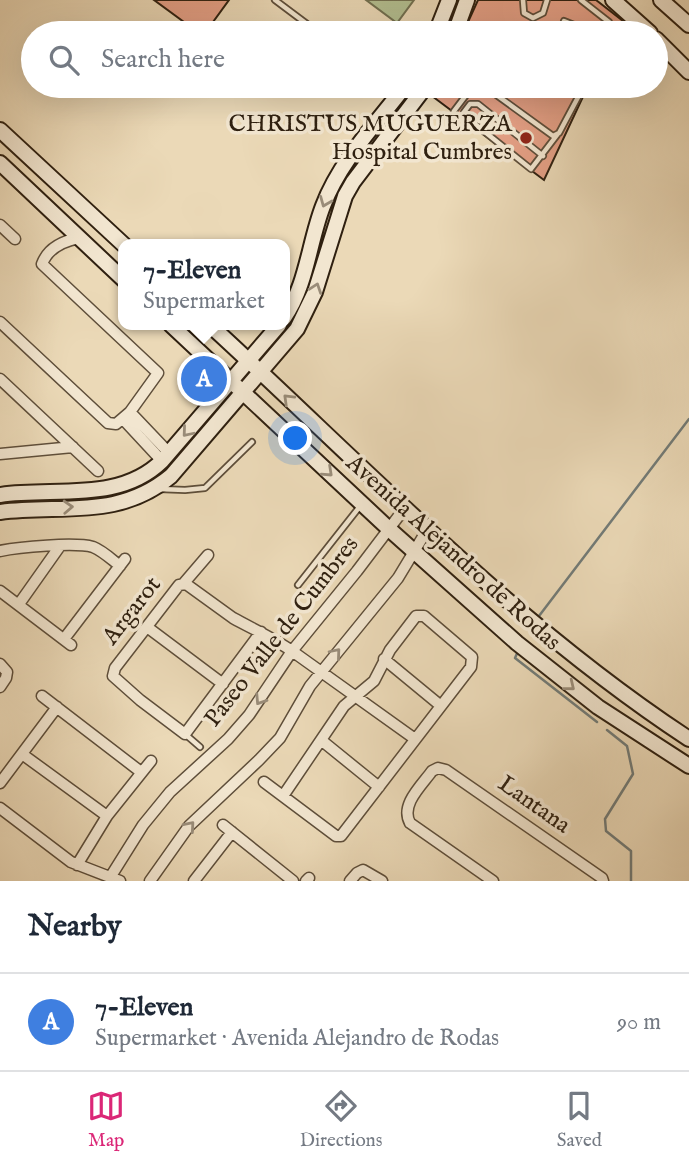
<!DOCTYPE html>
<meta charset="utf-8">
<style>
body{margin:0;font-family:"IM FELL English",serif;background:#f6f6f7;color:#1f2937}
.you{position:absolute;left:296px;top:439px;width:24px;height:24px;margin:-18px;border:5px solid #fff;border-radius:50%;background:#1a73e8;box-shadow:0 0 0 10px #1a73e833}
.badge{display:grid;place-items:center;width:46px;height:46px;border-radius:50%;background:#db2777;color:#fff;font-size:23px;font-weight:700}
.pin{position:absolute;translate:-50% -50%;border:4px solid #fff;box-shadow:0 2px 7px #0006}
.popup{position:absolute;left:118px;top:239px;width:172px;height:91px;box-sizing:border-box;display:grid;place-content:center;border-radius:14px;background:#fff;filter:drop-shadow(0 2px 5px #0005);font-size:23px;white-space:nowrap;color:#747a83}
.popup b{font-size:26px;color:#1f2937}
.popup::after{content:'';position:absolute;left:50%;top:100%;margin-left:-14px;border:14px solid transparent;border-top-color:#fff}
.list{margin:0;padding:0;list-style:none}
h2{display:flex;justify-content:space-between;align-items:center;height:91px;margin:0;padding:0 28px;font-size:30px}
h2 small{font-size:23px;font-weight:400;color:#747a83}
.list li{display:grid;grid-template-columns:46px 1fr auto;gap:21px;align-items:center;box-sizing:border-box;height:98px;padding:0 28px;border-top:2px solid #e0e1e3}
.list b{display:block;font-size:26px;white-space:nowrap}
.list p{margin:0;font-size:23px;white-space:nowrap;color:#747a83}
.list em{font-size:23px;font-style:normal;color:#747a83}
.icon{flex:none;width:38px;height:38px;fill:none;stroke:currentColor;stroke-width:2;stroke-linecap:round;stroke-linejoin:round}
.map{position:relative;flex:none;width:689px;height:881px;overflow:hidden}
.search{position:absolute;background:#fff;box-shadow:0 7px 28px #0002;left:21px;right:21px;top:21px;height:77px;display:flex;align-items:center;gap:18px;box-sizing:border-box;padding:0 24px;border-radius:38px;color:#747a83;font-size:26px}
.sheet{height:189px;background:#fff}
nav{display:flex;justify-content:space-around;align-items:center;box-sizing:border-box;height:98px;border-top:2px solid #e0e1e3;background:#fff;font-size:19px;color:#747a83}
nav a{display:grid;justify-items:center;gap:4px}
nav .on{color:#db2777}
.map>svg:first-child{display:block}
.green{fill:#b3c092;stroke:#717051;stroke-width:2}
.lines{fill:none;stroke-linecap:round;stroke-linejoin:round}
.stream{stroke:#727b77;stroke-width:2.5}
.building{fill:#e5a086;stroke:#2f2010;stroke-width:2}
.lane-casing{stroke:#5e4e3a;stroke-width:8}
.street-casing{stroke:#5e4e3a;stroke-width:13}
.secondary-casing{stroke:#2f2010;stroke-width:18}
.lane{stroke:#f2e6d0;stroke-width:4.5}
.street{stroke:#f2e6d0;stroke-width:10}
.secondary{stroke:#f2e6d0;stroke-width:14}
.oneway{stroke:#9a8d7a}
.poi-dot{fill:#8f2418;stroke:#f2e6d0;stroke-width:2.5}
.labels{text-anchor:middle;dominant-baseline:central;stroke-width:7;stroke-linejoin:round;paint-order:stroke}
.poi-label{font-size:24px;fill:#2f2010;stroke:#f2e6d0;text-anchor:end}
.street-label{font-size:24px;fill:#2f2010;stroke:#f2e6d0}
</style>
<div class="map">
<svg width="689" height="881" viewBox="0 0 689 881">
<rect width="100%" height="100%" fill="#ebd9b7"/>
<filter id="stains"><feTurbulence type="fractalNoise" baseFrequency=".00286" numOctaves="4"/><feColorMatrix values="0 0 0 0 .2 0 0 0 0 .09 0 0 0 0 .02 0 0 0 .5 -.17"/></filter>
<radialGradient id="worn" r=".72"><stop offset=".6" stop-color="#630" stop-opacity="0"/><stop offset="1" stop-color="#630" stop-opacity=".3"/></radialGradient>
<path class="green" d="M366,0H414L397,23Z"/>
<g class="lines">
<path class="stream" d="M539,616L689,419
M519,649L515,658L597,722
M607,730L627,746L633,774L605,819L606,831L631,851V881"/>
</g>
<path class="building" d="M154,0H229L205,33H199Z
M478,0H596L623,21L616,33H463Z
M437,86H588L544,180L432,96Z
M202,364L217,377V385L208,398L188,381Z"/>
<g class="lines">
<defs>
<path id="lane" d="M275,0L319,33
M523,0L524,13L533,18L543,13L547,0
M581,0L609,22L611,33
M564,21L594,33
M387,86L398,94
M484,86L553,136L559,133L584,86
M454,111L473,86
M543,156L478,104H470L464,112L465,116L531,169L557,135
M159,489L185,490L205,488L252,442
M298,585L361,505
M185,734L200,747"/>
<path id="street" d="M0,225L15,239
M0,322L108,423L116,424L130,412L158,373L42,264C48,248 63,241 79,238
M0,379L98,471
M130,412L169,453
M123,419L162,461
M0,454L73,447
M0,551C19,547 75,542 93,547C103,551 111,559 120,566
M184,583L208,555
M0,591L71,645
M19,604L60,546
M147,627L223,684
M261,632L185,734L140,700L113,676L115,668L179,585L186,584L233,618C253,629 273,638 292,651L415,739
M64,639L125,559
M384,659L441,706
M0,664L7,672L6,678L0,687
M42,696L141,772
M321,740L379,787
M22,754L107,816
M264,782L336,836H341L471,667L472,657L424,616H416L390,650L374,681L344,706L283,796
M0,783L57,707
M0,808L71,862L120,881
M223,825L293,881
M77,865L107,816L151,761
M111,876L143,825L170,792L228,739L249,715L292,651L357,571L404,509
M150,881L189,826L259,760L280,738L310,686L398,578L427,530
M194,881L232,832
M306,881L309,878
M350,881L357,873L363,870L382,881
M493,881L410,823C400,805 421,786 432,771L438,768L446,770L602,878L603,881"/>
<path id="secondary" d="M613,0L650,33
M661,0L689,25
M436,33L449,0
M455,33L467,0
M656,39L689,72
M0,130L124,245
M0,163L124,280
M284,318C307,285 309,242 323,206C340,161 376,124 405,86
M171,325L389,529L517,643L598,707L689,766
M210,325C366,468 511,622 689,739
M0,495C55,487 119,503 162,461L279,325
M0,512C63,504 118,520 171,476L297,329L315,292L345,196L353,182L426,86"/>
</defs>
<use href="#lane" class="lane-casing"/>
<use href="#street" class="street-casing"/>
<use href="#secondary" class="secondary-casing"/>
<use href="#lane" class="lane"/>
<use href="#street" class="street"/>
<use href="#secondary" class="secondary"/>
</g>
<defs><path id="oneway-chevron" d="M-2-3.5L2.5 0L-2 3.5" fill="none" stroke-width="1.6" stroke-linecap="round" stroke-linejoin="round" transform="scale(1.75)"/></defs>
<g class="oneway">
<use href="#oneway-chevron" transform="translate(325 202) rotate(112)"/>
<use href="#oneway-chevron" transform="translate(316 288) rotate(-71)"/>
<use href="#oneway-chevron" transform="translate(288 399) rotate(-136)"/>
<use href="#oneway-chevron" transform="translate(187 432) rotate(130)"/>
<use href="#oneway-chevron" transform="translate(328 472) rotate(43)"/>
<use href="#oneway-chevron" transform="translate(68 507) rotate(-3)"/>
<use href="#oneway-chevron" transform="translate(336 653) rotate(-50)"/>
<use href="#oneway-chevron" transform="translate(570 686) rotate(39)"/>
<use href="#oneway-chevron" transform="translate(260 700) rotate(123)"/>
<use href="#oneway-chevron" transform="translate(190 826) rotate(-49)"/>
</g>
<circle class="poi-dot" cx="526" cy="138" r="7"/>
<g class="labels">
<g class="poi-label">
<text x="512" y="124">CHRISTUS MUGUERZA<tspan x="512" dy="28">Hospital Cumbres</tspan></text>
</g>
<g class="street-label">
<text transform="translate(453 553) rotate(42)">Avenida Alejandro de Rodas</text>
<text transform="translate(132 611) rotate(-52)">Argarot</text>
<text transform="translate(282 632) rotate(-52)">Paseo Valle de Cumbres</text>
<text transform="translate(534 805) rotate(35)">Lantana</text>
</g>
</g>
<rect width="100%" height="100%" filter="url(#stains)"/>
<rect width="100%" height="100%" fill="url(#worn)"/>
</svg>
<div class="you"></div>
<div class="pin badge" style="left:204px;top:379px;background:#3f7fe0">A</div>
<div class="popup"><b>7-Eleven</b>Supermarket</div>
<div class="search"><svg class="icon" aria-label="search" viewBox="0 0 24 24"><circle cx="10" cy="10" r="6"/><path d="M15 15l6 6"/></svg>Search here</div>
</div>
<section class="sheet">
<h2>Nearby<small></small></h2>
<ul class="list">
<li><span class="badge" style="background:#3f7fe0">A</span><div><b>7-Eleven</b><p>Supermarket · Avenida Alejandro de Rodas</p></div><em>90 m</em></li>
</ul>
</section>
<nav>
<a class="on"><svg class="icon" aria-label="map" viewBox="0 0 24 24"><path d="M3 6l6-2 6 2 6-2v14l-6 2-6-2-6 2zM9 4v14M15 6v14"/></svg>Map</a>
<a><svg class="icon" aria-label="directions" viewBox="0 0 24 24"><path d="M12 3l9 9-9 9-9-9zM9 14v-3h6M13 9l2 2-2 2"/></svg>Directions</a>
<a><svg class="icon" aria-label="saved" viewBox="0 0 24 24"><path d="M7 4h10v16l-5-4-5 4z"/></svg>Saved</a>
</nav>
